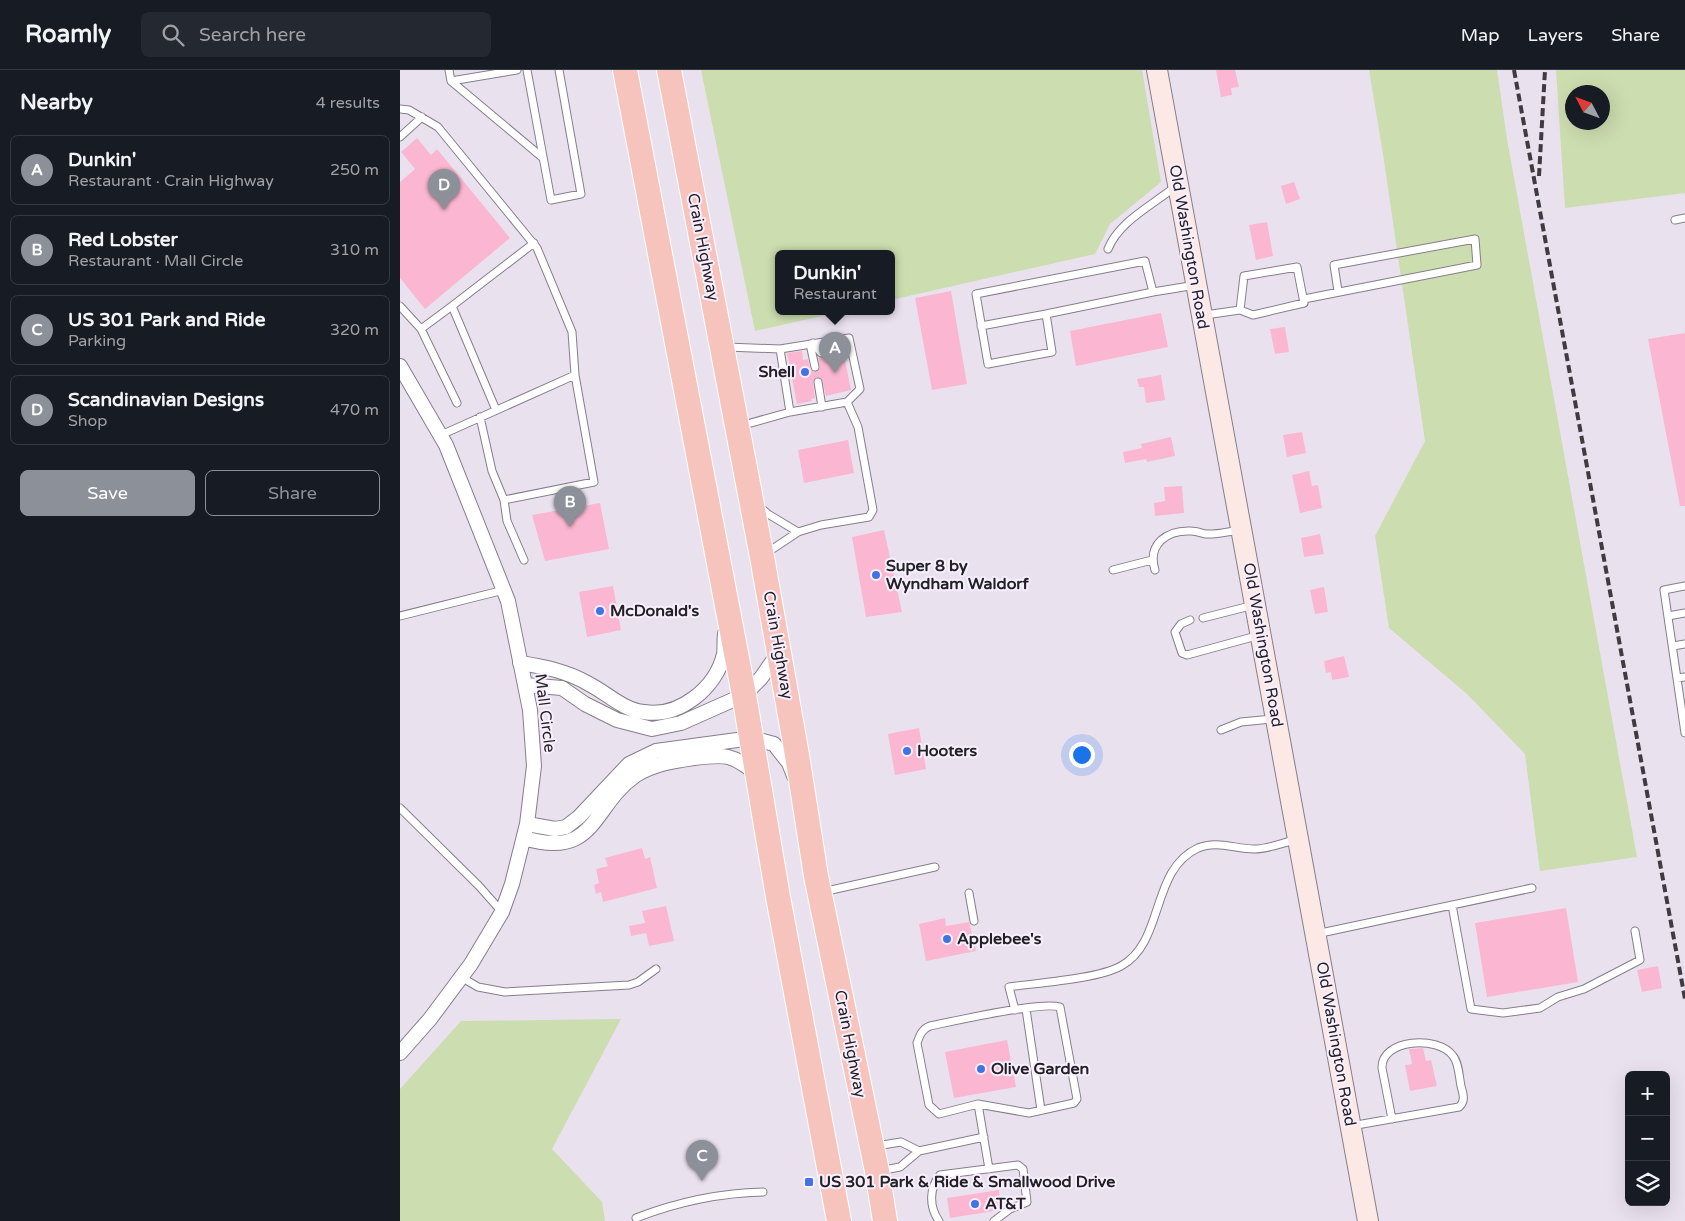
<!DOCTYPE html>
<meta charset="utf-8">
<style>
body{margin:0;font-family:"Varela Round",sans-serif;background:#242831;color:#f1f3f6}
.controls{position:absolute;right:15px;bottom:15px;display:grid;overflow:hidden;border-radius:8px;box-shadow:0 5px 20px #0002}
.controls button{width:45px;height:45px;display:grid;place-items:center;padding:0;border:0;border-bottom:1px solid #363941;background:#171b24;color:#f1f3f6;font:25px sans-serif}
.compass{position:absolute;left:1165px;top:15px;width:45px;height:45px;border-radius:50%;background:#171b24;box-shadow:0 5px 20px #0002;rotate:311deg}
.you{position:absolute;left:681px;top:684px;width:18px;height:18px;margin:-12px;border:4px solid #fff;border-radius:50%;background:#1a73e8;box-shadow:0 0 0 8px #1a73e833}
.badge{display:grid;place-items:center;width:32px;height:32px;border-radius:50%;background:#8c9099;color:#fff;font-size:16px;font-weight:700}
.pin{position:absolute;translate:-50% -41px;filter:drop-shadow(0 1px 2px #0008)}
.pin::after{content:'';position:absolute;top:26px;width:18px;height:15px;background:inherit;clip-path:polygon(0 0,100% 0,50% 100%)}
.popup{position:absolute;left:375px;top:180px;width:120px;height:65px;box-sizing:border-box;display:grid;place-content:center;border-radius:8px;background:#171b24;filter:drop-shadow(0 1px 4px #0005);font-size:16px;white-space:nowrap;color:#9ea1a6}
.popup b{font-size:19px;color:#f1f3f6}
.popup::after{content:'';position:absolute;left:50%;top:100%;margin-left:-10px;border:10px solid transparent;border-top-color:#171b24}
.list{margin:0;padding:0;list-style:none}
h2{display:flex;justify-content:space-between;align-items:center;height:65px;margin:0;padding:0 20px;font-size:21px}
h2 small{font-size:16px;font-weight:400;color:#9ea1a6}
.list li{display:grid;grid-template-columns:32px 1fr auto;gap:15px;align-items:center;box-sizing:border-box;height:70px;margin:0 10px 10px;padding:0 10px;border:1px solid #363941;border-radius:8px}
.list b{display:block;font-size:19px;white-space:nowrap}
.list p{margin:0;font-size:16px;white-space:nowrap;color:#9ea1a6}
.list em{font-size:16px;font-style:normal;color:#9ea1a6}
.actions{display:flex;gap:10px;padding:15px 20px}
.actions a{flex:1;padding:11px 0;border:1px solid #8c9099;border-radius:8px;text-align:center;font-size:18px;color:#8c9099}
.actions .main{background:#8c9099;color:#fff}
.icon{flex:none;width:28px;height:28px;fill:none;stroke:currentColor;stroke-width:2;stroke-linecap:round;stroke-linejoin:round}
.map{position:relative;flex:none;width:1285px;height:1151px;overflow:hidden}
header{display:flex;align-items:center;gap:30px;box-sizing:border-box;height:70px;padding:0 25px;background:#171b24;border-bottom:1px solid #363941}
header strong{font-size:24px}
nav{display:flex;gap:28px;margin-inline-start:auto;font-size:18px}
.search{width:350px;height:45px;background:#242831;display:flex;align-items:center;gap:12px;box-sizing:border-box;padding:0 18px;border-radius:8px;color:#9ea1a6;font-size:19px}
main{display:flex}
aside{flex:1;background:#171b24}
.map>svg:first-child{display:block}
.green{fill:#ccddaf;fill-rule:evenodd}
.building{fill:#fbb7d1}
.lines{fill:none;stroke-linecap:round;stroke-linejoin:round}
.service-casing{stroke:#867e8b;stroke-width:9}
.minor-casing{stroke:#867e8b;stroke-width:16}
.secondary-casing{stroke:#867e8b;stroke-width:22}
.trunk-casing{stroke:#fff;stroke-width:26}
.service{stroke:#fff;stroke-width:7}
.minor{stroke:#fff;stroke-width:14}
.secondary{stroke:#fce9e6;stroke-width:20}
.trunk{stroke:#f6c4bc;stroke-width:24}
.rail{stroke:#3f3b41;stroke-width:4;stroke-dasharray:8 4;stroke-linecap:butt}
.poi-dot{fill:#4273e4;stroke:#f7effd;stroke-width:2}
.labels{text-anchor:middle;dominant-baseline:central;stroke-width:4;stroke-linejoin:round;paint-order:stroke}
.street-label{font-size:16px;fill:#242126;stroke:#f7effd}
.poi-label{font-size:16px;font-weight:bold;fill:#242126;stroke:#f7effd;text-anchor:start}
</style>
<header>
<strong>Roamly</strong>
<div class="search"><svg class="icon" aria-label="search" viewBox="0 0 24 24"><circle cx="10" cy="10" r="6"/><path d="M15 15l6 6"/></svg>Search here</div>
<nav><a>Map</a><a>Layers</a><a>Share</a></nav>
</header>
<main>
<aside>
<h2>Nearby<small>4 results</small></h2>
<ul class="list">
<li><span class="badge">A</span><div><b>Dunkin'</b><p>Restaurant · Crain Highway</p></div><em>250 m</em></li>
<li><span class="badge">B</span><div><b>Red Lobster</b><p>Restaurant · Mall Circle</p></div><em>310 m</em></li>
<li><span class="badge">C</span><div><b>US 301 Park and Ride</b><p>Parking</p></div><em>320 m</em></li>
<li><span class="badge">D</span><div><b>Scandinavian Designs</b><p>Shop</p></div><em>470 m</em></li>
</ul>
<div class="actions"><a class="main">Save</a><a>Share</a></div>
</aside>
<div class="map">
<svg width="1285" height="1151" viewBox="0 0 1285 1151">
<rect width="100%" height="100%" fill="#eae1ef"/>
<path class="green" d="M301,0H742L761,112L710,154L695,184L491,230V184H379V242H439L355,261Z
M969,0H1097L1107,69L1237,787L1140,801L1125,684L1067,624L989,558L975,466L1025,371L983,84Z
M1156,0H1285V123L1165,138ZM1202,22V52H1172V22Z
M221,949L152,1079L202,1132L205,1151H0V1019L61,951Z"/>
<path class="building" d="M816,0H835L839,17L831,18L832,25L821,27Z
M17,68L31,85L37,79L110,168L25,239L0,208V112L15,99L1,82Z
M894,112L900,129L886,134L881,116Z
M867,152L873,186L856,190L849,155Z
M551,221L567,314L532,320L515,228Z
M761,243L768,277L676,296L670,261Z
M885,257L889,282L875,284L870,259Z
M1285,263V436H1280L1248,269Z
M402,281L403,290L408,289L410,299L414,302L420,298L418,288L444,285L451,320L426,326L422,309L417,307L413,312L415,328L411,329L412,331L397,334L387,283Z
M761,305L765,330L746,333L744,317H739L737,309Z
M902,362L906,383L887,387L883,365Z
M771,367L775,386L747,392L746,389L725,393L723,382L742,378L741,374Z
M448,370L454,403L404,413L398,380Z
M909,401L912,416L918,415L922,438L900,443L892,405Z
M782,416L784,443L755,446L754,433L765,431L764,417Z
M200,433L209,479L145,491L132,445Z
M484,460L502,542L466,547L452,467Z
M920,464L924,484L904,487L901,468Z
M213,516L221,560L187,567L179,522Z
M924,517L928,542L915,544L910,520Z
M944,586L949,607L932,610L931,602L926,603L924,591Z
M519,658L526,699L495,705L488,664Z
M242,778L245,789L250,787L257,818L203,832L201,822L196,824L194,815L199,813L196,799L208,796L205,788Z
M266,836L274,871L249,876L246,863L231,866L229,856L245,853L242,841Z
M1166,838L1178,912L1087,927L1075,853Z
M545,848L546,856L569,852L576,881L526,891L519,854Z
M1258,896L1262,918L1242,922L1237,900Z
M607,970L616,1017L554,1028L545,982Z
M1023,978L1026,991L1031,990L1037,1016L1010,1021L1005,995L1012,994L1009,979Z
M599,1120L600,1140L550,1148L547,1128Z"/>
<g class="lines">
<defs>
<path id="service" d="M49,0L51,11L143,88
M127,0L151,130L181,124L159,0
M51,11L117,0
M0,39L9,40L38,57L137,178L172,262L175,305L194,412L104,430L92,401L80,347
M0,67L22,47
M1275,150L1285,148
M708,179C719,151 753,135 776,116
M753,222L646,244L652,282L588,294L576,224L745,191L753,222L796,215
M904,229L1077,195L1075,169L934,195L938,221
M0,236L21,259L57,333
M805,245L840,240L853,245L904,233L897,197L844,206L840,240
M581,256L646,244
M21,259L52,236
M413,273L421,283L451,278
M410,274L415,297
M327,277L380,279L390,342L340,356
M380,279L449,268L460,319L447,332
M418,312L422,337
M96,340L52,236L134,173
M41,365L175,305
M104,430L107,451L124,490
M359,436L368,444L398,462
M365,484L398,462L421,455L469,447L473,440L458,357L447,332L390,342
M713,500L752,490
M755,500C747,474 767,460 791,461C796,461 801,463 806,464C817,465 830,461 841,460
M1285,516L1264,520L1285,663
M0,546L104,520
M1268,546L1285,543
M803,548L854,535
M790,550L781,554L775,562L782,583L787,585L860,565
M1273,576L1285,574
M1277,608L1285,607
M821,660L841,652L873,649
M0,738L79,816L102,842
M422,822L535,797
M569,823L574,851
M1052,835L1071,939L1103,943L1140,938L1158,927L1184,919L1240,890L1235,861
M916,864L1132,818
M61,907L78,917L105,922L229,915L238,912L256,899
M626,939L641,1040
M615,940L609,917C636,913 698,909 721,896C765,872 750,800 798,778C817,770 835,779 854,779C868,779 882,773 895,770
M578,1034L629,1043L674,1033L677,1029L660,937C642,931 554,951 530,956C522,959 520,965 517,973L529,1035L539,1044L578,1034L589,1099
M951,1056L1059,1037C1066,1031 1063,1024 1061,1016C1059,1007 1059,993 1053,986C1038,965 981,969 982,998L992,1049
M476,1076L501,1072L519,1081
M479,1101L500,1097L519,1081L584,1067
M236,1148C277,1132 320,1123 363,1122
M539,1151C529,1137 529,1118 540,1105L618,1095L623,1099L627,1132L610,1139L594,1151"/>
<path id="minor" d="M0,296L46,375L108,531L130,640L134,696L127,754L112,814L102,842L71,894L30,949L0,983
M120,593C145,597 167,601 189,614C207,623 223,640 244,642C279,648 316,618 324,584C325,578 324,571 325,564
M125,615L162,618L185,634L217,650L252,659L281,653L344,625L361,608L379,582
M127,754L155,759L166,757L179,747L229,694L256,681L352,668L374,674L389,693L394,706
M124,768C197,790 191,736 236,705C254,694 273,691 294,688C327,684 331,684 357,704"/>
<path id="secondary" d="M757,0L968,1151"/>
<path id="trunk" d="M225,0L344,625L378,827L439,1151
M269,0L362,487L397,685L416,806L477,1101L485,1151"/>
</defs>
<use href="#service" class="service-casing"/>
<use href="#minor" class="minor-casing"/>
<use href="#secondary" class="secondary-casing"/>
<use href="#trunk" class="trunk-casing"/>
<use href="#service" class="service"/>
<use href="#minor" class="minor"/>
<use href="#secondary" class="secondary"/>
<use href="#trunk" class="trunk"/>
<path class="rail" d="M1114,0L1285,929
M1139,106L1145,0"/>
</g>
<g class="poi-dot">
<circle cx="405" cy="302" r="5"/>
<circle cx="476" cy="505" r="5"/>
<circle cx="200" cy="541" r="5"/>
<circle cx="507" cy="681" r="5"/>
<circle cx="547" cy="869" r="5"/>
<circle cx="581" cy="999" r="5"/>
<rect x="404" y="1107" width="10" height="10" rx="2.5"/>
<circle cx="575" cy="1134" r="5"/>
</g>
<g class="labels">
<g class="street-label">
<text transform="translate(303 177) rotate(79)">Crain Highway</text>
<text transform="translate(789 177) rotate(80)">Old Washington Road</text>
<text transform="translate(378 575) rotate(80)">Crain Highway</text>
<text transform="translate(863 575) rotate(80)">Old Washington Road</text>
<text transform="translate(145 643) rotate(83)">Mall Circle</text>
<text transform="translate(450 974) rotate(79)">Crain Highway</text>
<text transform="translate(936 974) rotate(80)">Old Washington Road</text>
</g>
<g class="poi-label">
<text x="395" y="302" text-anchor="end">Shell</text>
<text x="486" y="496">Super 8 by<tspan x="486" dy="18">Wyndham Waldorf</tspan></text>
<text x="210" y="541">McDonald's</text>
<text x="517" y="681">Hooters</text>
<text x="557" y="869">Applebee's</text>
<text x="591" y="999">Olive Garden</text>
<text x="419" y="1112">US 301 Park &amp; Ride &amp; Smallwood Drive</text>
<text x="585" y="1134">AT&amp;T</text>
</g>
</g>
</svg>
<div class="controls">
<button>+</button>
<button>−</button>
<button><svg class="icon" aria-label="layers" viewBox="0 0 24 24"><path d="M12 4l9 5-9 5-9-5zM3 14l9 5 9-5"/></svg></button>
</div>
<svg class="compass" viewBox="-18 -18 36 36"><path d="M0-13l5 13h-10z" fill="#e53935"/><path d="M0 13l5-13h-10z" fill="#9ea1a6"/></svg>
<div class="you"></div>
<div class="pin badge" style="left:435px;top:303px">A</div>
<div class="popup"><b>Dunkin'</b>Restaurant</div>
<div class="pin badge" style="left:170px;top:457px">B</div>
<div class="pin badge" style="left:302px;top:1111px">C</div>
<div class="pin badge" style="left:44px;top:140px">D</div>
</div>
</main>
